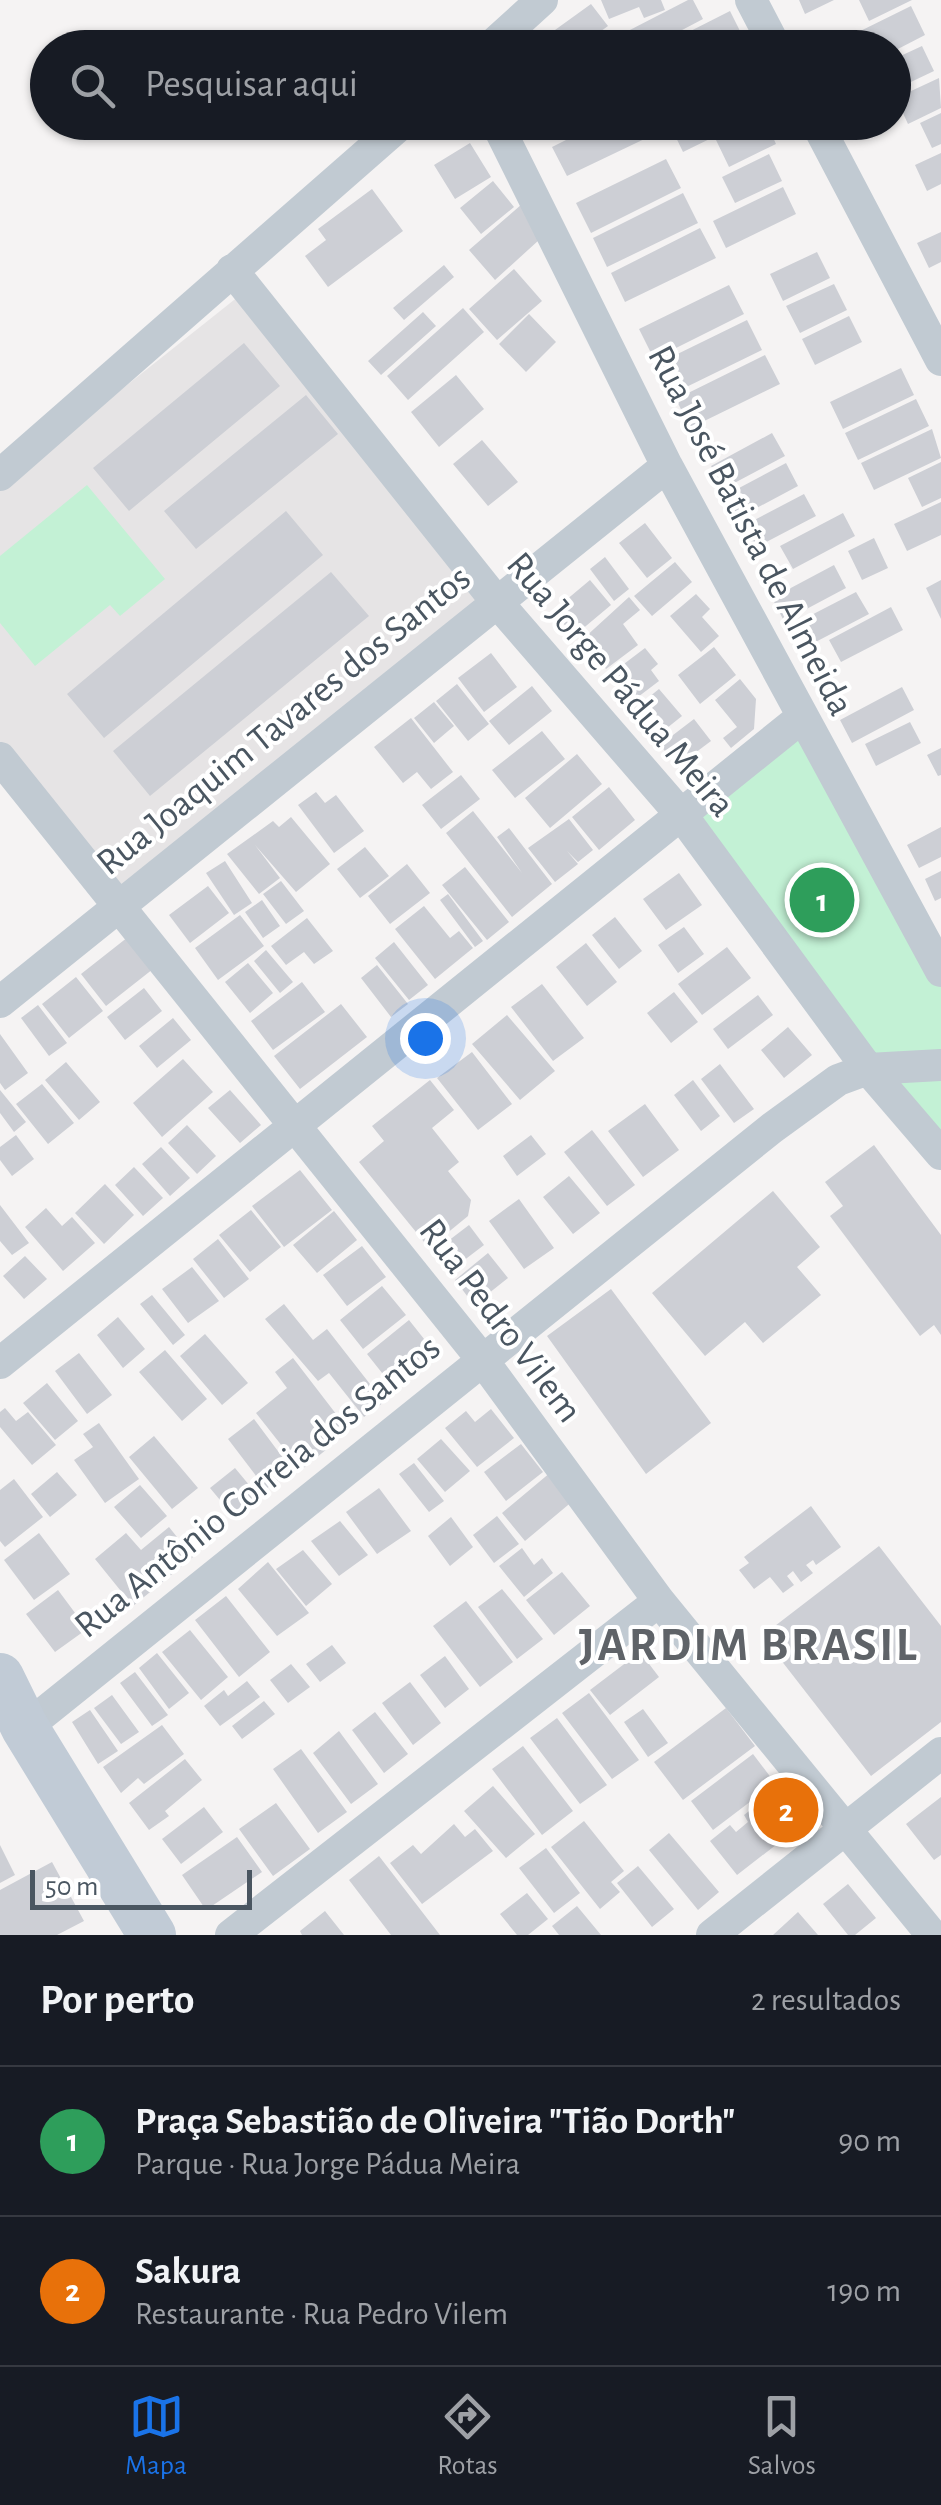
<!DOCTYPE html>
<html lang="pt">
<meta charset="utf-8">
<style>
body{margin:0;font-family:"Alegreya Sans",sans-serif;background:#242831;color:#f1f3f6}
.scale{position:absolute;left:30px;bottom:25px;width:222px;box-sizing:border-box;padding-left:10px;border:5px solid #4a5661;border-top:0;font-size:28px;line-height:35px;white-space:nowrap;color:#4a5661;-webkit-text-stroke:8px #fff;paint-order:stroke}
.you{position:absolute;left:425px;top:1038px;width:35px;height:35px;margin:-25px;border:8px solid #fff;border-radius:50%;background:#1a73e8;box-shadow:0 0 0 15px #1a73e833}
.badge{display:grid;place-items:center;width:65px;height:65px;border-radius:50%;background:#1a73e8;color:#fff;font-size:32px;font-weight:700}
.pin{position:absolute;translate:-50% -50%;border:5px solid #fff;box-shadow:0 2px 10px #0006}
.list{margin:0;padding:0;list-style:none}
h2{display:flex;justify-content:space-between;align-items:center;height:130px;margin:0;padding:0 40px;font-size:42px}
h2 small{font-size:32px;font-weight:400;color:#9ea1a6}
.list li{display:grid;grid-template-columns:65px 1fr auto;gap:30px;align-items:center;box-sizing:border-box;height:150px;padding:0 40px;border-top:2px solid #363941}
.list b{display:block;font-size:38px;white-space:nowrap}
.list p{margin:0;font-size:32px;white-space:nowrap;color:#9ea1a6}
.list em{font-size:32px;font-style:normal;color:#9ea1a6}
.icon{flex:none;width:55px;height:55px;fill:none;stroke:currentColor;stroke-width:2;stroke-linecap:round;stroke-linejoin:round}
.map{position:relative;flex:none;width:941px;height:1935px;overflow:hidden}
.search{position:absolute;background:#171b24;box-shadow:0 2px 8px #0004;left:30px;right:30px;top:30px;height:110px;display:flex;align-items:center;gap:25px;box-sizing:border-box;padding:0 35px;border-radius:55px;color:#9ea1a6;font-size:38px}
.sheet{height:430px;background:#171b24}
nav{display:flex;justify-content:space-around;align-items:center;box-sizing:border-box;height:140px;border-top:2px solid #363941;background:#171b24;font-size:28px;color:#9ea1a6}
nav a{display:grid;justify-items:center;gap:5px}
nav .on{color:#1a73e8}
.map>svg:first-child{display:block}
.education{fill:#e6e4e5}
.green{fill:#c3f1d5}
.building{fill:#cdcfd5}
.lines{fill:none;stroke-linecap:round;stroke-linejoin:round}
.street{stroke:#c1cad2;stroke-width:32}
.secondary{stroke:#c1cbd6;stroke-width:48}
.labels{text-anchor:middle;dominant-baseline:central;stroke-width:8;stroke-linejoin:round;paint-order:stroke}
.street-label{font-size:38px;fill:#4a5661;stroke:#fff}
.district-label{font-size:48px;font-weight:bold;letter-spacing:2.5px;fill:#5f6368;stroke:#fff}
</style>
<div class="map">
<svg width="941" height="1935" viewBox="0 0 941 1935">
<rect width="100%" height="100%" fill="#f5f3f3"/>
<path class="education" d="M239,296L496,601L113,901L0,758V486Z"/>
<path class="green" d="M87,485L165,579L120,616L110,605L35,666L0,623V556Z
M800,726L941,981V1060L870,1063L688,818Z
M941,1069V1149L876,1074Z"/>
<path class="building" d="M601,0H661L665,10L644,18L639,7L609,19Z
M688,0H693L703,19L648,48H635L626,32Z
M799,0H834L805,14Z
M859,0H912L869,21Z
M591,4L608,26L578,48H530Z
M911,6L925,35L894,51L841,48L838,42Z
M730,11L743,37L723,48H657Z
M615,31L627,48H591Z
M922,46L934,71L894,90V59Z
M939,78L941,108L908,124L896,98Z
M941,113V144L932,148L920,123Z
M561,122H592L568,135Z
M602,122H652L657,133L567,176L552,147Z
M676,122H726L730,129L683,152L670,125Z
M753,122H766L776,144L729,167L716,140Z
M470,143L491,177L455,199L434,165Z
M941,153V184L927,191L915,165Z
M769,154L782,181L735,203L722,177Z
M666,159L681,188L591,233L576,203Z
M493,181L514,207L481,234L460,208Z
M783,187L796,214L726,248L713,221Z
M372,189L403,231L328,287L305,256L326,240L318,229Z
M683,193L698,223L607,267L593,238Z
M522,204L539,240L495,280L469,250Z
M700,228L716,258L625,302L611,273Z
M941,232V262L929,268L917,243Z
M817,252L830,278L783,301L770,274Z
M444,265L454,277L404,320L393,308Z
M514,269L542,301L497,340L469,309Z
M834,284L847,310L800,333L786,306Z
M729,285L744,314L654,359L639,329Z
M463,308L484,332L408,400L387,376Z
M423,312L436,326L381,375L368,361Z
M529,314L556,342L526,372L499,344Z
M849,316L862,342L815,365L802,339Z
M747,320L762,350L672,394L657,364Z
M244,343L280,386L129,511L93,468Z
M765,355L780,384L690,428L676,399Z
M901,368L914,395L843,429L830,402Z
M456,375L484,409L439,447L411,412Z
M306,395L338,434L196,549L164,511Z
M916,399L929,426L858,460L845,433Z
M932,429L941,458L874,490L861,463Z
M772,433L785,456L723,489L711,466Z
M482,440L518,482L488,506L453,464Z
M941,462V498L922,507L908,478Z
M786,463L798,486L736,519L724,496Z
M804,494L816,516L753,549L741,527Z
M941,502V535L907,551L894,524Z
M286,511L323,555L104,738L67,694Z
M843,513L855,536L793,569L780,546Z
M645,523L672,558L647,578L619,543Z
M874,538L888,568L862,580L848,551Z
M605,557L629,589L614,601L590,569Z
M675,562L692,582L652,616L634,596Z
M834,565L846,588L784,621L772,598Z
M331,572L369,616L150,796L113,751Z
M590,580L611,605L574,636L553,611Z
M941,580V619L926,588Z
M856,592L869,614L806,647L794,624Z
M696,594L710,609L702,617L719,636L701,652L670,616Z
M629,597L640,610L623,624L638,645L606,669L583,639Z
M891,607L903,630L841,662L829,640Z
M714,647L736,675L700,704L678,675Z
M645,648L658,664L651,670L659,681L634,700L612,673Z
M491,653L517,687L484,712L458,678Z
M740,679L756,699L754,729L731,748L723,738L737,727L715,700Z
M457,684L489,724L468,741L436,701Z
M532,686L552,711L509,745L489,721Z
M902,687L914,710L852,743L840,720Z
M659,689L682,716L657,736L634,709Z
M434,702L454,726L434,743L414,718Z
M411,718L453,772L431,789L417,772L403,783L374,747Z
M694,719L711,741L687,759L697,771L687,778L660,745Z
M910,722L921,743L876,766L865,744Z
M542,731L565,759L515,798L492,770Z
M941,748V775L938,776L927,755Z
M577,754L602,784L550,828L525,798Z
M461,775L480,799L441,829L422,805Z
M609,787L635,820L599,850L572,817Z
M316,792L325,803L336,795L364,831L334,853L298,805Z
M473,811L522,873L497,837L509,828L552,884L512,917L446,833Z
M291,817L330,864L296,892L255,845L280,878L259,894L227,854L273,821L279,827Z
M569,819L593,850L578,862L567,851L578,864L555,882L528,848Z
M941,827V857L919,868L907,845Z
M365,847L389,876L360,898L337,869Z
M225,861L252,903L234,915L206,873Z
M407,864L430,893L390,924L368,896Z
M465,867L509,922L487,940L442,885Z
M941,871V898L935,901L925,879Z
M679,873L702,905L666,930L643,899Z
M281,881L304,911L286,924L263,894Z
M208,886L229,913L190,943L169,915Z
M448,894L483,941L475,947L440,900Z
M262,900L280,926L263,938L245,912Z
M424,906L450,938L459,931L473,948L435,979L395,929Z
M240,915L264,946L218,980L195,948Z
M615,917L642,951L619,969L592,935Z
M307,918L333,951L314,964L304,952L286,965L271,946Z
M684,927L704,954L678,973L658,945Z
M128,937L153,969L106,1006L81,974Z
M394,942L428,985L409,1000L375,958Z
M586,943L617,982L587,1006L556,967Z
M727,947L751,978L702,1015L678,984Z
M266,950L293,982L280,993L254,961Z
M248,963L273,993L250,1013L225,982Z
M377,965L408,1004L391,1017L361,978Z
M76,977L103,1011L69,1038L42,1004Z
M302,982L325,1012L273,1050L251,1021Z
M542,984L584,1038L553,1061L511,1007Z
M144,988L162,1011L125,1040L107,1017Z
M674,992L698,1022L671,1043L647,1013Z
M758,995L773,1015L728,1049L713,1029Z
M341,1004L367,1037L300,1089L274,1056Z
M38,1005L67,1043L49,1056L21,1018Z
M507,1015L555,1071L520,1100L472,1044Z
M173,1018L191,1040L157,1068L139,1046Z
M788,1027L812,1055L784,1078L761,1050Z
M0,1034L28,1073L5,1090L0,1083Z
M472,1052L512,1104L478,1130L437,1078Z
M183,1059L213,1092L162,1137L133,1103Z
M66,1062L100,1102L79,1120L45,1080Z
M720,1064L754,1109L734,1123L701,1079Z
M430,1080L454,1110L432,1128L459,1162L448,1171L471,1200L468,1216L429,1248L359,1162L384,1141L372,1126Z
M693,1080L720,1116L701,1131L674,1095Z
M42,1084L74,1123L48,1144L16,1104Z
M0,1090L26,1122L14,1132L0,1113Z
M230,1090L261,1125L240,1143L208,1108Z
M645,1104L679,1150L643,1177L608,1131Z
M187,1125L216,1156L197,1174L168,1143Z
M592,1130L635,1185L607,1206L564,1152Z
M16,1135L34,1159L12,1176L0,1160V1147Z
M531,1135L546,1154L517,1176L503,1156Z
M874,1145L941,1235V1335L934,1325L920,1336L830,1216L843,1206L825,1182Z
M161,1147L190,1178L170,1196L142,1164Z
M134,1167L163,1198L143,1216L115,1185Z
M300,1170L332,1210L284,1247L252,1206Z
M569,1176L600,1213L573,1234L543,1197Z
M105,1184L134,1215L104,1244L75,1213Z
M773,1191L820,1247L797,1267L821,1295L763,1343L745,1322L705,1356L652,1293Z
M519,1199L554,1248L524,1269L489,1221Z
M0,1205L29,1243L12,1255L0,1241Z
M46,1208L62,1226L72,1217L95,1243L63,1271L25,1227Z
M251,1210L281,1247L250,1272L219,1235Z
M334,1211L357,1240L317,1273L293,1245Z
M469,1225L484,1245L450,1271L435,1251Z
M218,1239L249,1279L224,1298L193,1259Z
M362,1246L386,1277L347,1306L323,1275Z
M488,1253L508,1278L474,1305L455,1280Z
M25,1256L47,1279L24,1299L3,1276Z
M192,1267L219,1301L188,1323L162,1289Z
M382,1286L406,1315L363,1349L340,1320Z
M611,1289L711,1423L646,1474L547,1336Z
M152,1295L185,1335L173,1345L140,1304Z
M284,1304L313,1340L327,1329L384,1402L364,1417L329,1373L318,1381L265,1319Z
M118,1317L145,1349L123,1368L97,1335Z
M409,1320L432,1349L390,1383L367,1354Z
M205,1334L248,1383L222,1405L180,1356Z
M165,1350L207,1399L182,1421L139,1372Z
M79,1353L112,1395L87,1414L55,1371Z
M293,1358L343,1423L325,1437L332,1445L301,1470L256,1413L287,1388L275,1372Z
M47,1383L78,1421L55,1440L23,1403Z
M5,1408L16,1421L28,1412L56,1445L32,1465L0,1427V1412Z
M491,1409L514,1438L477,1467L445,1428L466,1411L475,1422Z
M254,1419L292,1470L266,1489L228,1439Z
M99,1423L139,1479L105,1503L74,1460L93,1447L83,1434Z
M154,1436L198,1488L172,1509L129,1457Z
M441,1439L470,1471L445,1492L417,1459Z
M521,1444L543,1472L506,1501L484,1472Z
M414,1463L444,1501L429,1512L399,1474Z
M235,1468L260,1498L235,1518L210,1488Z
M57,1472L77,1495L50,1517L31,1494Z
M551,1472L574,1500L525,1541L502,1513Z
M14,1479L43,1517L5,1547L0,1541V1490Z
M140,1485L167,1516L141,1538L114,1507Z
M379,1488L411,1531L377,1554L346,1512Z
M811,1506L841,1547L816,1565L813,1560L806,1565L813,1573L801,1582L793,1571L787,1576L794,1585L783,1593L770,1577L754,1589L739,1570L749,1563L744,1557Z
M497,1516L519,1544L494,1563L473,1535Z
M451,1517L473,1547L450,1566L428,1536Z
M340,1521L368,1555L339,1576L311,1541Z
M169,1527L193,1557L133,1606L95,1559L126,1533L141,1550Z
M39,1533L70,1574L34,1600L4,1560Z
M879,1546L941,1626V1722L871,1776L777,1655L785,1649L771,1629Z
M522,1548L534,1565L542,1558L553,1573L524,1597L499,1566Z
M303,1550L332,1584L306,1606L276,1569Z
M268,1562L309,1613L277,1636L238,1589Z
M562,1572L590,1606L554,1635L526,1600Z
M502,1589L543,1639L517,1659L478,1607Z
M58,1590L87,1629L55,1652L26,1614Z
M226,1596L270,1652L239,1677L195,1620Z
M466,1601L513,1662L480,1687L433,1626Z
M190,1630L228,1677L201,1700L162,1652Z
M332,1645L346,1663L320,1682L306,1664Z
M640,1652L659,1677L610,1715L590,1690Z
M157,1653L189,1693L169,1709L139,1668Z
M445,1656L469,1689L445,1708L420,1675Z
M291,1664L310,1687L288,1703L270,1680Z
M135,1672L168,1715L152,1726L120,1683Z
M247,1681L260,1697L220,1726L204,1706L224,1690L228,1696Z
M410,1682L441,1723L413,1745L382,1703Z
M589,1693L639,1760L612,1779L562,1713Z
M112,1695L139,1732L121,1744L94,1708Z
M264,1701L275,1714L242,1739L232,1726Z
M726,1708L755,1746L683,1800L654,1762Z
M643,1709L668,1743L648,1757L624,1722Z
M90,1710L118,1751L98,1764L72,1722Z
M375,1712L408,1754L384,1773L352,1730Z
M557,1718L607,1785L580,1804L530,1738Z
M162,1725L184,1754L144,1784L138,1778L121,1793L103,1767Z
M339,1731L378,1784L351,1804L313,1753Z
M523,1746L573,1811L542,1835L492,1769Z
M301,1749L347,1812L318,1833L273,1769Z
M753,1754L775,1783L713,1830L691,1801Z
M185,1759L202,1780L165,1811L169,1816L149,1830L129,1803Z
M785,1783L812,1817L737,1875L710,1841L730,1825L736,1832L748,1822L744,1815Z
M493,1786L535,1834L506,1858L464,1811Z
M941,1797V1855L934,1860L906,1824Z
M276,1803L310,1849L273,1876L239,1829Z
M204,1807L223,1832L181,1864L162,1839Z
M584,1821L624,1871L611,1882L620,1892L600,1909L551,1847Z
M454,1824L465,1837L475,1829L493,1851L422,1904L390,1863L413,1845L421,1854Z
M669,1833L719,1892L698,1910L649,1850Z
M237,1837L262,1872L206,1910L182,1875Z
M0,1845L15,1875L0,1883Z
M546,1848L580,1893L554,1913L519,1868Z
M379,1856L440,1935H391L349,1880Z
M52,1862L84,1921L57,1935H0V1890Z
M638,1866L674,1909L652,1927L617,1883Z
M848,1884L876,1918L855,1935H848L823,1904Z
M527,1893L548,1919L528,1935H517L500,1914Z
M577,1906L601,1935H559L552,1926Z
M325,1911L344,1935H302L300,1931Z
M798,1912L818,1935H773Z"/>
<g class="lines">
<path class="street" d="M751,0L776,48
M489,48L542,0
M496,122L667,466L941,971
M816,122L941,360
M232,270L496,601L683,817L868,1069L941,1154
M0,475L403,122
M0,758L481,1358L659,1601L932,1935
M0,1002L667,466
M0,1363L801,718
M25,1728L772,1128L838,1080L868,1069L941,1065
M231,1935L659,1601
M712,1935L941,1753"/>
<path class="secondary" d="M0,1677L25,1728L152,1935"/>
</g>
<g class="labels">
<g class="street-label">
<text transform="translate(750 531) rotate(63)">Rua José Batista de Almeida</text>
<text transform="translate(620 685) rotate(50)">Rua Jorge Pádua Meira</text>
<text transform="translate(284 721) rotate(-39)">Rua Joaquim Tavares dos Santos</text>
<text transform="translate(500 1321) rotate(53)">Rua Pedro Vilem</text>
<text transform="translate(258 1487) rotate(-39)">Rua Antônio Correia dos Santos</text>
</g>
<g class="district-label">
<text x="749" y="1646">JARDIM BRASIL</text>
</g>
</g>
</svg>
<div class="scale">50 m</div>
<div class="you"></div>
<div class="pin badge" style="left:822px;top:900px;background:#2e9e5b">1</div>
<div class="pin badge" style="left:786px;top:1810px;background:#e8710a">2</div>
<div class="search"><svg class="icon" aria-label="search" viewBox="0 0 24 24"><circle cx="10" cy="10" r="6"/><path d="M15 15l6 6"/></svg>Pesquisar aqui</div>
</div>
<section class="sheet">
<h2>Por perto<small>2 resultados</small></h2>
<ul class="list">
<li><span class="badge" style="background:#2e9e5b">1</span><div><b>Praça Sebastião de Oliveira &quot;Tião Dorth&quot;</b><p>Parque · Rua Jorge Pádua Meira</p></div><em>90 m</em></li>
<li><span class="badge" style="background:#e8710a">2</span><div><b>Sakura</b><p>Restaurante · Rua Pedro Vilem</p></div><em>190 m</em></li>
</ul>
</section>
<nav>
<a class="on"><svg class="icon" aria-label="map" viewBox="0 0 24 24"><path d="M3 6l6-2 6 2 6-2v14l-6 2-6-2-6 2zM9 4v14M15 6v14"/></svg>Mapa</a>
<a><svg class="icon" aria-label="directions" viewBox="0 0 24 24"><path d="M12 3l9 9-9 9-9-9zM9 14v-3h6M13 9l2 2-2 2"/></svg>Rotas</a>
<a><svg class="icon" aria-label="saved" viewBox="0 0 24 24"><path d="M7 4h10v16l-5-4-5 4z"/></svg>Salvos</a>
</nav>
